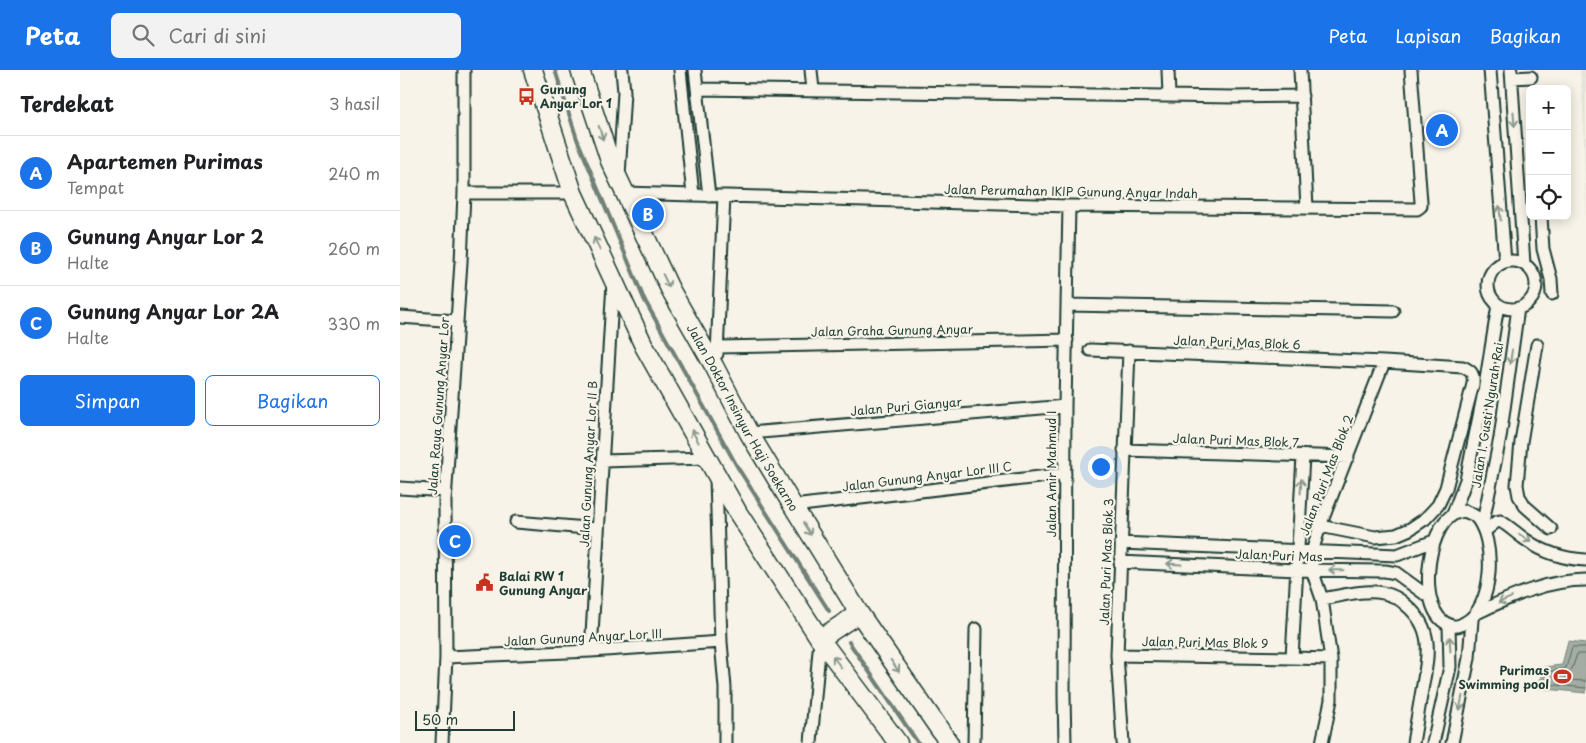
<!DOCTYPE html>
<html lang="id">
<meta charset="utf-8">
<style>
body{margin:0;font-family:"Playpen Sans",sans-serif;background:#f2f2f2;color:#202124}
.controls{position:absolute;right:15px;top:15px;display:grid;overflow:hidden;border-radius:8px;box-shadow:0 2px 12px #0003}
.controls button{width:45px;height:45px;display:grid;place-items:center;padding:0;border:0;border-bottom:1px solid #e0e0e0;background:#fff;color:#202124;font:25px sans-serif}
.scale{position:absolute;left:15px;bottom:12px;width:100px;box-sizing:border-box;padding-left:5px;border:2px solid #1f3d34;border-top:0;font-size:14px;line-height:18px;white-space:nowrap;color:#1f3d34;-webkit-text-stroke:4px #f7f3e8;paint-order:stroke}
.you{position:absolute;left:700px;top:396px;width:18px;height:18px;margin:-12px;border:4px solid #fff;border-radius:50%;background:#1a73e8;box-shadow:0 0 0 8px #1a73e833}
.badge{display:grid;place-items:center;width:32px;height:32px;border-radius:50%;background:#1a73e8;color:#fff;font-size:16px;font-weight:700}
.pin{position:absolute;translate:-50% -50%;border:2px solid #fff;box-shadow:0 1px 5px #0006}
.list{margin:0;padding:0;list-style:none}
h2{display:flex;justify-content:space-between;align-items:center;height:65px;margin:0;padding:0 20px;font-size:21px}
h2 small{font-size:16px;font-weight:400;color:#757577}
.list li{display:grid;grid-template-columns:32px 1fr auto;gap:15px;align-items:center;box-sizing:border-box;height:75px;padding:0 20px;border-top:1px solid #e0e0e0}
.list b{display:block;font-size:19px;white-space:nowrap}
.list p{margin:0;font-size:16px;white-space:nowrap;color:#757577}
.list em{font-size:16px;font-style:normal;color:#757577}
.actions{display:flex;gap:10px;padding:15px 20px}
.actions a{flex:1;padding:11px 0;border:1px solid #1a73e8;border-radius:8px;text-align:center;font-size:18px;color:#1a73e8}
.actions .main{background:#1a73e8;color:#fff}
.icon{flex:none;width:28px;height:28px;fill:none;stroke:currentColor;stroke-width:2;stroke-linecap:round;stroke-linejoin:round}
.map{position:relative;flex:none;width:1186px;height:673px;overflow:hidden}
header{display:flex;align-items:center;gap:30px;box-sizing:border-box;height:70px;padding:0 25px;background:#1a73e8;color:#fff}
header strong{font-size:24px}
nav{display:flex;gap:28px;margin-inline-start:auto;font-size:18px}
.search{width:350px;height:45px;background:#f2f2f2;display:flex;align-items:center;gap:12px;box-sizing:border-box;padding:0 18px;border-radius:8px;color:#757577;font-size:19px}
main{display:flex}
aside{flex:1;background:#fff}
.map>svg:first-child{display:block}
.built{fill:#e5e4d9}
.water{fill:#a4ada3;stroke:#6f8077}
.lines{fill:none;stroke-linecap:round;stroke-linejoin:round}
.shore{stroke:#546a60;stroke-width:1}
.stream{stroke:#6f8077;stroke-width:4}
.street-casing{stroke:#1f3d34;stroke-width:15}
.primary-casing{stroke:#1f3d34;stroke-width:21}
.street{stroke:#f7f3e8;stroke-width:11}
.primary{stroke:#f7f3e8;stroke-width:18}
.oneway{stroke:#8b988e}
.labels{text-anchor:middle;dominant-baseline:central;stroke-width:4.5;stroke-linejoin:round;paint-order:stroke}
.poi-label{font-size:12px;font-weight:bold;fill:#1f3d34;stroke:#f7f3e8;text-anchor:start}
.street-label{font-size:12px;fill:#1f3d34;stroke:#f7f3e8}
</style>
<header>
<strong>Peta</strong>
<div class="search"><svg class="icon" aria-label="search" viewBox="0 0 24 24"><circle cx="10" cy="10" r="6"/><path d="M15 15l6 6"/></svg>Cari di sini</div>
<nav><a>Peta</a><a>Lapisan</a><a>Bagikan</a></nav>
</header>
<main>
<aside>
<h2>Terdekat<small>3 hasil</small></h2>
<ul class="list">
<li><span class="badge">A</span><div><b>Apartemen Purimas</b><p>Tempat</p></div><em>240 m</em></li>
<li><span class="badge">B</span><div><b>Gunung Anyar Lor 2</b><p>Halte</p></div><em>260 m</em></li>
<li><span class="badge">C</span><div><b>Gunung Anyar Lor 2A</b><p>Halte</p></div><em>330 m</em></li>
</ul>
<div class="actions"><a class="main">Simpan</a><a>Bagikan</a></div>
</aside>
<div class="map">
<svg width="1186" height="673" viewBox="0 0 1186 673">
<rect width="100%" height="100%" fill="#f7f3e8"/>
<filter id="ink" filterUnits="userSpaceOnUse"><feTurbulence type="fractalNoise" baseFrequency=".02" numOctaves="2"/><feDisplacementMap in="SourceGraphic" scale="10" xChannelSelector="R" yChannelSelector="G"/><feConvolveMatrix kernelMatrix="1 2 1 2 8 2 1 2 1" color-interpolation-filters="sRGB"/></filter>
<g filter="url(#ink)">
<path class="built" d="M1180,0H1186V155L1183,40Z"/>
<path class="water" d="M1168,571L1186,573V623L1137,618L1144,597L1162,595Z"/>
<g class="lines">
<path class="shore" d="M1186,577H1172L1166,598L1148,602L1144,611L1146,614L1186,618
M1186,584H1177L1172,599L1165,607L1167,610L1186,611"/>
<path class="stream" d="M155,0L177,69L244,229L338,398L429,541
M449,572L518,673"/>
<defs>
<path id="street" d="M280,0L293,125
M295,0L309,126
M411,0L413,20
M768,0L769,26
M900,0L907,138
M1090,0L1105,192
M1111,0L1124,194
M1112,8L1131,7
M297,19L834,27L902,26
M219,106L224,22L222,0
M64,123H173
M225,123L669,136L1017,139L1021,136V132L1011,0
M1141,146L1143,179L1151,209L1152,224
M1088 215a24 24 0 1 1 48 0a24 24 0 1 1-48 0Z
M668,235L993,241
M0,247L57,251
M1137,275L1121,372L1117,415L1119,426L1125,436L1151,459
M318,277L667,270
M690,280L984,292L1063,297C1072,301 1074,304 1073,314L1046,418L1038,435L1025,449L1010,459L996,465L975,467L920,456
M317,284L324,126
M349,363L665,336
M724,380L948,387
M903,386L892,588L931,589
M202,391L307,388
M316,408L321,572L325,618V673
M0,418L46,421
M393,436L665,404
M1065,441C1068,443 1072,444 1075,446C1097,469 1094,539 1064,553C1060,556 1055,557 1050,555C1016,544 1026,458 1054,444C1057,442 1062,442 1065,441Z
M1053,444L1066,410L1084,322L1098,235
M116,452L198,459
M1082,457L1100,368L1118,238
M1085,461L1096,452L1100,451C1109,456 1117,464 1126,470C1143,482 1165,489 1186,490
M721,473L997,485L1034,471
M720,492L897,500L985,501L996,503L1029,527
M922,529C941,526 964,519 983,523C993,525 999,528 1006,535C1035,559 1028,587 1022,620C1019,638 1016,655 1013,673
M1079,542C1112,526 1148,510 1186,510
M191,581L213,213
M717,585L892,588
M46,587L191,581L321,572
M42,673L46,587L45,431L61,192L64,123V0
M411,673L420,569
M574,673L576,559
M665,673L664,626L665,336L669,136
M723,673L717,585L729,281
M922,673L931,630V589L922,529L912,500V482L920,456L984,292
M1033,673L1050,597L1049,555
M1052,673L1069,588L1072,550"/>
<g id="primary">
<path d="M133,0L173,123L244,276L338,443L420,569L498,673"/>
<path id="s1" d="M180,0L210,91L270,219L314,296L349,363L393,436L459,543L549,673"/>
<path d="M420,569L459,543"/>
</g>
</defs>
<use href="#street" class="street-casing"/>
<use href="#primary" class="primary-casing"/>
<use href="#street" class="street"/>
<use href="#primary" class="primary"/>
</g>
<defs><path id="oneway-shaft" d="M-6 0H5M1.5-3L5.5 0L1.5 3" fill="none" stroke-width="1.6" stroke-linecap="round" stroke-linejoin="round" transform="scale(1.25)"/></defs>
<g class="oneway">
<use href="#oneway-shaft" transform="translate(1114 49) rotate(86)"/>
<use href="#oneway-shaft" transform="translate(201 63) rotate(72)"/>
<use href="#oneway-shaft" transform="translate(1100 143) rotate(-95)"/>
<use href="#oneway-shaft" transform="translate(197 174) rotate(-115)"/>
<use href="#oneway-shaft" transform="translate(266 211) rotate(64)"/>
<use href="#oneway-shaft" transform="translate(1111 287) rotate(98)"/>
<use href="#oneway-shaft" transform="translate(295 366) rotate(-119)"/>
<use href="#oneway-shaft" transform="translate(901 416) rotate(-87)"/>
<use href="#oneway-shaft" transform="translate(407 459) rotate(58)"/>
<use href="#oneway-shaft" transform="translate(1125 468) rotate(34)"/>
<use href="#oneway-shaft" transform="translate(774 494) rotate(-177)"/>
<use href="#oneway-shaft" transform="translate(936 500) rotate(-179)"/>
<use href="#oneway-shaft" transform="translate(1105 530) rotate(157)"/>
<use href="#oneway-shaft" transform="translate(1050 574) rotate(-93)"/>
<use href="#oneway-shaft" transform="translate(437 592) rotate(-127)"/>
<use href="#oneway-shaft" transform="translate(495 596) rotate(55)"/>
<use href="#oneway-shaft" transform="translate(1061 633) rotate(101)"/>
</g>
</g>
<defs>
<symbol id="bus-bare" viewBox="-9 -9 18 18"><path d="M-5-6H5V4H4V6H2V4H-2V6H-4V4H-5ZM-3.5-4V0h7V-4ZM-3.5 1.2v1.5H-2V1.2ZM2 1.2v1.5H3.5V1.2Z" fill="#c8321e" stroke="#f7f3e8" stroke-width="2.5" paint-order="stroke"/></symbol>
<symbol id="civic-bare" viewBox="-9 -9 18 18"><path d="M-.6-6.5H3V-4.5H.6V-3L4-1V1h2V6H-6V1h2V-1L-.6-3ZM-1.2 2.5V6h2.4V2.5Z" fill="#c8321e" stroke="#f7f3e8" stroke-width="2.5" paint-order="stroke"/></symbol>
<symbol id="stadium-bare" viewBox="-9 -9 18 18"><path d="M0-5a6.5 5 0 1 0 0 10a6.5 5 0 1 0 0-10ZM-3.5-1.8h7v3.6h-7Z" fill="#c8321e" stroke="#f7f3e8" stroke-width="2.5" paint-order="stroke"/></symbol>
</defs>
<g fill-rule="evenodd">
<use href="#bus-bare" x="114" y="14" width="25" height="25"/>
<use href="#civic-bare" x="72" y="500" width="25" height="25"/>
<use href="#stadium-bare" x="1150" y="594" width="25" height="25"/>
</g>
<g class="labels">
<g class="poi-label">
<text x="140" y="19">Gunung<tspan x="140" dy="14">Anyar Lor 1</tspan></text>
<text x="99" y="506">Balai RW 1<tspan x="99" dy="14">Gunung Anyar</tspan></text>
<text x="1149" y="600" text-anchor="end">Purimas<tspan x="1149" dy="14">Swimming pool</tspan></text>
</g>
<g class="street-label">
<text transform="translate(671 121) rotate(1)">Jalan Perumahan IKIP Gunung Anyar Indah</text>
<text transform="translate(492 260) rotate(-1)">Jalan Graha Gunung Anyar</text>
<text transform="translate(837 272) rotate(2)">Jalan Puri Mas Blok 6</text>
<text transform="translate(38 336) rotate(-86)">Jalan Raya Gunung Anyar Lor</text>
<text transform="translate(506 336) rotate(-5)">Jalan Puri Gianyar</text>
<text transform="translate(1087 345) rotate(-81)">Jalan I. Gusti Ngurah Rai</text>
<text stroke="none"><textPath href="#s1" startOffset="385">Jalan Doktor Insinyur Haji Soekarno</textPath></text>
<text transform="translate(836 370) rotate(2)">Jalan Puri Mas Blok 7</text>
<text transform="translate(188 394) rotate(-87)">Jalan Gunung Anyar Lor II B</text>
<text transform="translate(651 404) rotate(-90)">Jalan Amir Mahmud I</text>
<text transform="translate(926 405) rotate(-69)">Jalan Puri Mas Blok 2</text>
<text transform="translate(527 406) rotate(-7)">Jalan Gunung Anyar Lor III C</text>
<text transform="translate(879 485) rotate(2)">Jalan Puri Mas</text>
<text transform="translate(706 492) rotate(-88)">Jalan Puri Mas Blok 3</text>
<text transform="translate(183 567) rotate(-3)">Jalan Gunung Anyar Lor III</text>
<text transform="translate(805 572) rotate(1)">Jalan Puri Mas Blok 9</text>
</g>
</g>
</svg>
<div class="controls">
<button>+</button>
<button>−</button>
<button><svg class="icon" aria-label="locate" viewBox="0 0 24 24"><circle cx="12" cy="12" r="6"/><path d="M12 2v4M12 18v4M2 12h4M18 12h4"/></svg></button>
</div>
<div class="scale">50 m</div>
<div class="you"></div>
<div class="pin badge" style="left:1042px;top:60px">A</div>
<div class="pin badge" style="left:248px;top:144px">B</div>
<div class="pin badge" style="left:55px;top:471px">C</div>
</div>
</main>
